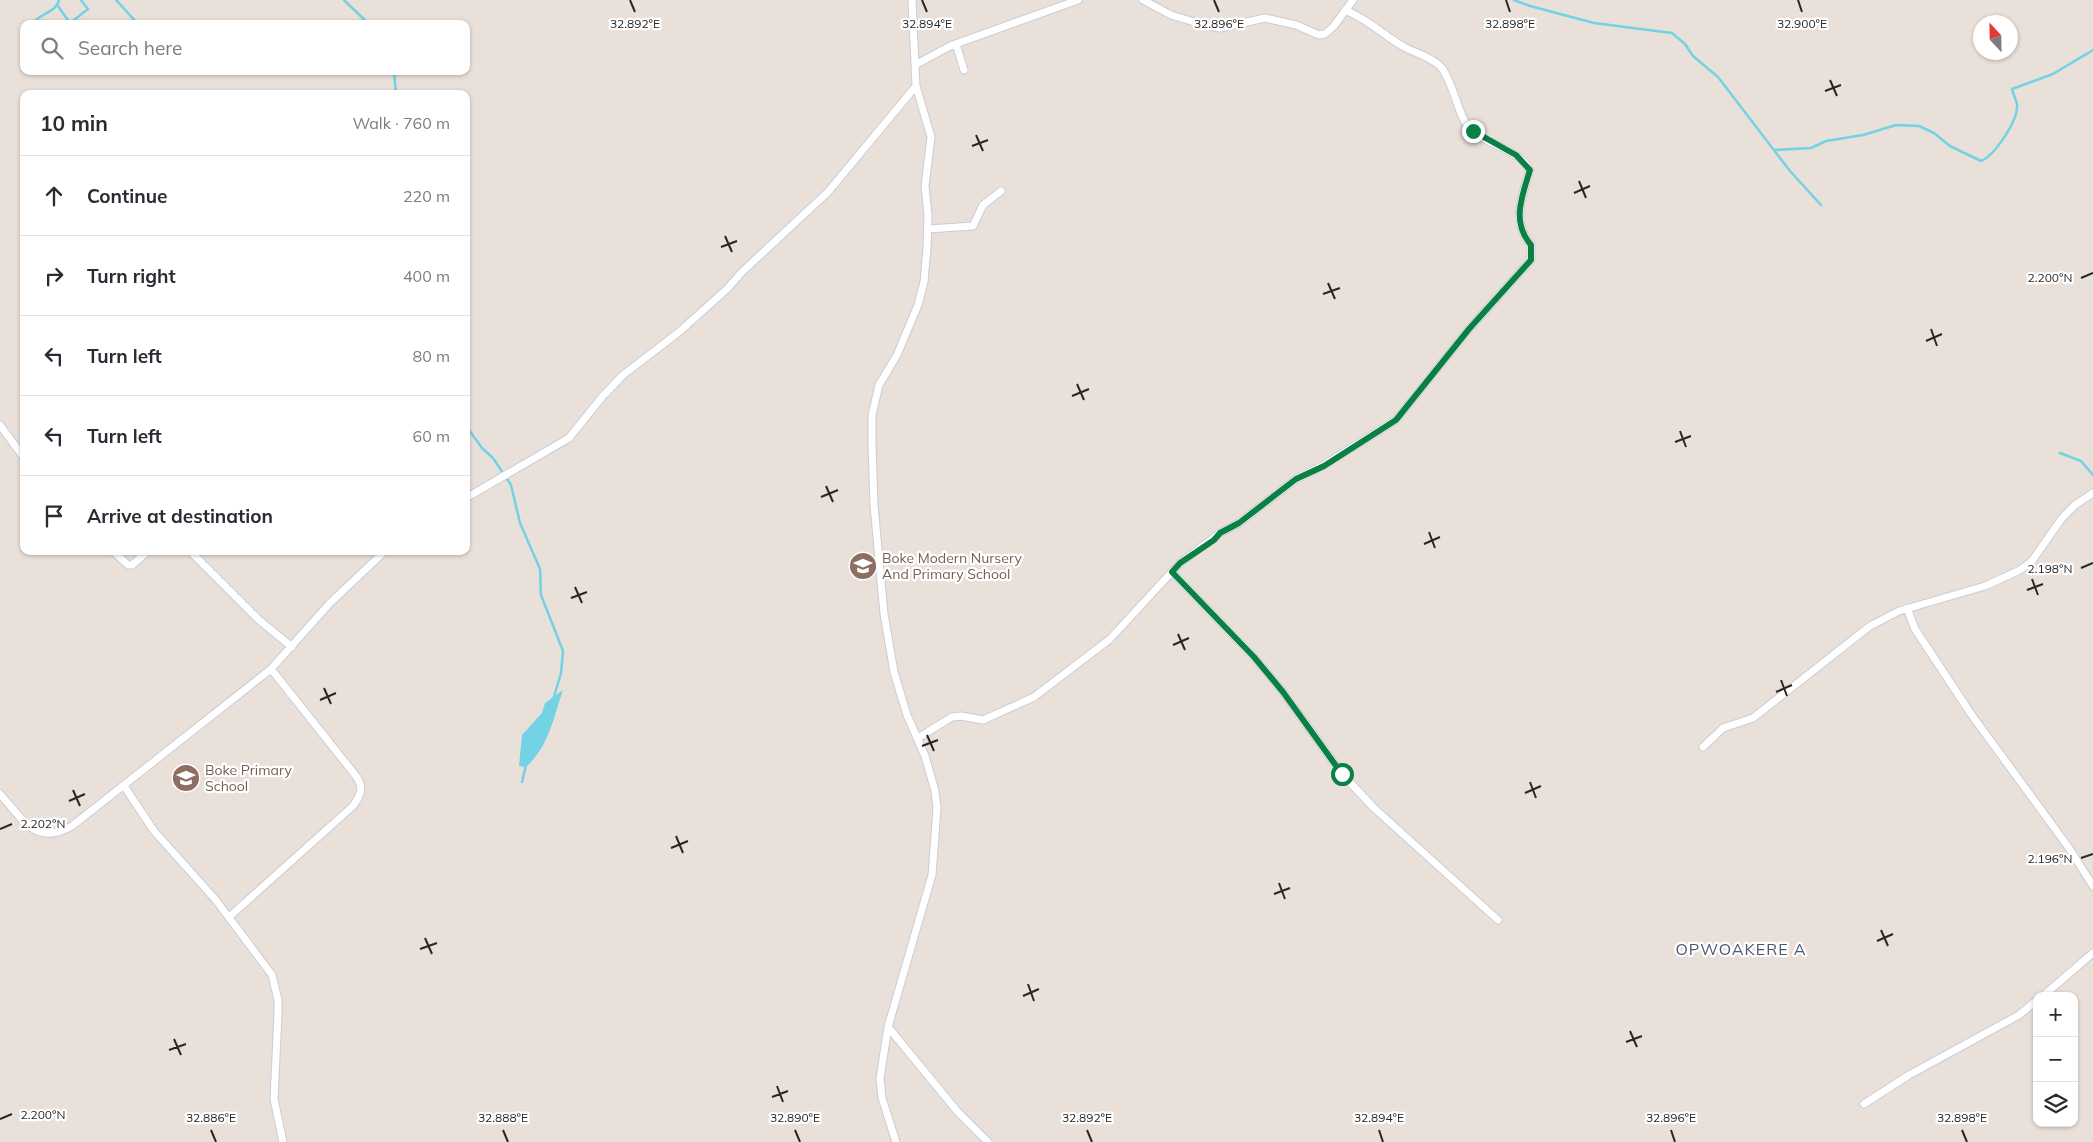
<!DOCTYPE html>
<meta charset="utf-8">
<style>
body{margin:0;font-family:Mulish,sans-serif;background:#f7f7f7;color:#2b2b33}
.controls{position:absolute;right:15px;bottom:15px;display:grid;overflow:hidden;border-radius:10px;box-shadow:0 1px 4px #0004}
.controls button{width:45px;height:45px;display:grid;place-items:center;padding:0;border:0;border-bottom:1px solid #e1e1e2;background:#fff;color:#2b2b33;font:25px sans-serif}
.compass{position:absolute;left:1973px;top:15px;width:45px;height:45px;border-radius:50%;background:#fff;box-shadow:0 1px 4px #0004;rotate:338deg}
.stop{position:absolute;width:15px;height:15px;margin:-11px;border:4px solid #0b8043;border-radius:50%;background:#fff}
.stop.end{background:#0b8043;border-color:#fff;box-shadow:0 1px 5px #0008}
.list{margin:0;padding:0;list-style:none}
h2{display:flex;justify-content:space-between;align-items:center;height:65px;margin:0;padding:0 20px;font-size:21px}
h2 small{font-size:16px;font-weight:400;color:#7c7c81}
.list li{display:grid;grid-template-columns:32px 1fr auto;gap:15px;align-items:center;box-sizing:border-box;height:80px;padding:0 20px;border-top:1px solid #e1e1e2}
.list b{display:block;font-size:19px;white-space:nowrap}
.list em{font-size:16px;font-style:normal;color:#7c7c81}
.icon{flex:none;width:28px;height:28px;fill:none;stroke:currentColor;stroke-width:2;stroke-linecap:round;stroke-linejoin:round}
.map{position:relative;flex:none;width:2093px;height:1142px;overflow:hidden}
.search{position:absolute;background:#fff;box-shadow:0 1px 4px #0004;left:20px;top:20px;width:450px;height:55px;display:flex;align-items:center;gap:12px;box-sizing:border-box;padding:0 18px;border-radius:10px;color:#7c7c81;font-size:19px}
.panel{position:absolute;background:#fff;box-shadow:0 1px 4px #0004;left:20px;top:90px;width:450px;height:465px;border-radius:10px}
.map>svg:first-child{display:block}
.water{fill:#73d2e4}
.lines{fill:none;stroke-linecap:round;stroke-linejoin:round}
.stream{stroke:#73d2e4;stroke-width:2.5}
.street-casing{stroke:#c8cdd8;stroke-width:9}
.street{stroke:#fff;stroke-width:7}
.route{stroke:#0b8043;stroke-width:6}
.ticks{fill:none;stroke:#272727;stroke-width:2}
.labels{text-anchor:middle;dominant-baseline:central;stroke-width:4.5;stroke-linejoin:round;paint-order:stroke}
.education-label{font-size:14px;fill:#785e54;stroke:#fff;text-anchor:start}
.quarter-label{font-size:16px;letter-spacing:1px;fill:#4c5773;stroke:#fff}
.ticks-label{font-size:12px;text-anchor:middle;fill:#272727;stroke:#fff;stroke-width:4.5;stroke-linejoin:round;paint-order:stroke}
</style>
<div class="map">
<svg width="2093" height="1142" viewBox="0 0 2093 1142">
<rect width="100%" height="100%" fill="#e9e0d9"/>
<path class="water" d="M563,690C553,719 549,746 526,767L519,766L522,735L542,713L545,703Z"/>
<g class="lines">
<path class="stream" d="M116,0L138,24
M344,0L369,24
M1514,0L1530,6L1594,23L1672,33L1685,44L1693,56L1718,77L1790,171L1821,205
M58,6L70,23
M32,24C40,13 56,13 59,0
M69,24L88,9L81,0
M394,71L396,94
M1775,150L1811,148L1826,141L1863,135L1896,125L1919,126L1934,133L1950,146L1981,161C1994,156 2019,120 2017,104C2016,99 2013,94 2012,89L2053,74L2093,50
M466,257L468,278L466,291
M466,414L469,430L482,448L493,458L511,485L520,523L540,569L541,595L563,651L561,673L553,700
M2060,453L2081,461L2093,475
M522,782L526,765"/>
<defs>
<path id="street" d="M1143,0L1171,15L1204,25L1220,28L1265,18L1296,25L1319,35L1325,34L1334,26L1353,0
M956,44L964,70
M917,64L950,46L1078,0
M928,229L973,226L983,205L1001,191
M0,425L24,458
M466,498L569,438L602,397L623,375L679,332L727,289L742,272L828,192L916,86
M113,551L128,565H132L148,551
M190,551L259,620L292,647
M1172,572L1254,657L1283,692L1342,774L1374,808L1498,920
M1907,608L1915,629L1971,714L2069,848L2093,886
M918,738L952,717L961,716L983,720L1034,697L1110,639L1180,563L1220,533L1239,523L1296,479L1324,465L1396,420L1469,329L1531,260V245C1511,222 1522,196 1530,170C1516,147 1488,146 1470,129C1458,117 1454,83 1441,67C1432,57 1415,53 1404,47C1382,34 1369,20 1345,10
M1703,747L1723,728L1753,718L1870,626L1899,611L1985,586L2020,570L2032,561L2062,518L2075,505L2093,493
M124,786L154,831L215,899L272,975L278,1000V1014L274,1099L283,1142
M0,794C23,819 35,847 72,826L271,669L330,603L385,551
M229,917L353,806C361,795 364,788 356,776L271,669
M2043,996L2093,953
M888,1027L957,1111L988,1142
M1864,1104L1909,1075L2019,1015L2037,1000
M896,1142L882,1098L880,1078L888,1027L932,875L937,808L935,791L925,756L907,715L894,672L884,614L874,505L872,444V415L879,385L897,355L918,305L924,282L927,248L928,215L925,186L931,137L916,86L912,0"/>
</defs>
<use href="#street" class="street-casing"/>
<use href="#street" class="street"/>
</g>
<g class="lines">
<path class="route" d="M1342,774L1283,692L1254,657L1172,572L1180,563L1214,540L1220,533L1239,523L1296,479L1324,466L1396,420L1469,329L1531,260V245C1511,222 1522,196 1530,170L1516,155L1473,131"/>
</g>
<path class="ticks" d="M630,0L635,12M922,0L927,12M1214,0L1219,12M1506,0L1510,12M1798,0L1802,12M1830,80L1837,96M1825,91L1841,85M976,135L983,151M972,146L988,140M1579,181L1586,198M1574,193L1590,186M725,236L732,252M721,247L737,241M2081,278L2093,273M1328,283L1335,299M1323,294L1340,288M1931,329L1937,346M1926,341L1942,334M1077,384L1084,400M1072,396L1089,389M1680,431L1686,447M1675,442L1691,436M826,486L833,502M821,497L838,490M1429,532L1435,548M1424,544L1440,537M2081,568L2093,563M2032,579L2038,595M575,587L582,603M2027,590L2043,584M571,598L587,592M1178,634L1185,650M1173,645L1189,638M1781,680L1787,696M324,688L331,704M1776,692L1792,685M320,700L336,693M927,735L934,751M922,746L938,740M1530,782L1536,798M73,790L80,806M1525,793L1541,786M69,801L85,794M0,829L12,824M676,836L683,853M671,848L688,841M2081,858L2093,854M1279,883L1285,899M1274,894L1290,888M1881,930L1888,946M425,938L432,954M1877,941L1893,934M420,949L437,943M1028,984L1034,1001M1023,996L1039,989M1630,1031L1637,1047M174,1039L181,1055M1626,1042L1642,1036M169,1050L186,1044M777,1086L783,1102M772,1097L788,1091M0,1119L12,1114M211,1130L216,1142M503,1130L508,1142M795,1130L800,1142M1087,1130L1092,1142M1379,1130L1383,1142M1671,1130L1675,1142M1962,1130L1967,1142"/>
<defs>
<symbol id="school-disc" viewBox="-11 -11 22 22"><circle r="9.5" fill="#8d6e63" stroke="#fff"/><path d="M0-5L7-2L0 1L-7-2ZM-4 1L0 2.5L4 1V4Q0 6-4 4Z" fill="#fff"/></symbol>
</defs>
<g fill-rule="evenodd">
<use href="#school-disc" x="847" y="550" width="32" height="32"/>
<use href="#school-disc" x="170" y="762" width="32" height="32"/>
</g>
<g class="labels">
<g class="education-label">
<text x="882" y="558">Boke Modern Nursery<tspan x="882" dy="16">And Primary School</tspan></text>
<text x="205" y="770">Boke Primary<tspan x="205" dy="16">School</tspan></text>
</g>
<g class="quarter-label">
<text x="1741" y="949">OPWOAKERE A</text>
</g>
</g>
<g class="ticks-label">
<text x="635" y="28">32.892°E</text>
<text x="927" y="28">32.894°E</text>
<text x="1219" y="28">32.896°E</text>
<text x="1510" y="28">32.898°E</text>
<text x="1802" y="28">32.900°E</text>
<text x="2050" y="282">2.200°N</text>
<text x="2050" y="573">2.198°N</text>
<text x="43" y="828">2.202°N</text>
<text x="2050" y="863">2.196°N</text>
<text x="43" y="1119">2.200°N</text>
<text x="211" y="1122">32.886°E</text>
<text x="503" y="1122">32.888°E</text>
<text x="795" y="1122">32.890°E</text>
<text x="1087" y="1122">32.892°E</text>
<text x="1379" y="1122">32.894°E</text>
<text x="1671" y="1122">32.896°E</text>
<text x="1962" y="1122">32.898°E</text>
</g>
</svg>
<div class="controls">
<button>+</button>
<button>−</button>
<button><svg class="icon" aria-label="layers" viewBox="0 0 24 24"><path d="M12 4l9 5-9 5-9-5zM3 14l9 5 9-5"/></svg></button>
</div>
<svg class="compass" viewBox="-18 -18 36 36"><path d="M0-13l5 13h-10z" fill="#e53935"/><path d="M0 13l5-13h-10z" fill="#7c7c81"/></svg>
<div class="stop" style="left:1342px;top:774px"></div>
<div class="stop end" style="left:1473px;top:131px"></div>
<div class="search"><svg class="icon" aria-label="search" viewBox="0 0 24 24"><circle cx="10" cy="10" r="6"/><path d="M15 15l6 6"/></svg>Search here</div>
<section class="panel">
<h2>10 min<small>Walk · 760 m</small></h2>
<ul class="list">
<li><svg class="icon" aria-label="ahead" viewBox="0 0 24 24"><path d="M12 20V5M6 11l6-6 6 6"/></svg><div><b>Continue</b></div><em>220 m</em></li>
<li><svg class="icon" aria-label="right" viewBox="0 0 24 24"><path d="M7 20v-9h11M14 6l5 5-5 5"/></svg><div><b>Turn right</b></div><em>400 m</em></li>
<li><svg class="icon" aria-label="left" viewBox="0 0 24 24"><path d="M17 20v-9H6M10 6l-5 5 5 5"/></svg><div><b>Turn left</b></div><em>80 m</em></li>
<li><svg class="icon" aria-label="left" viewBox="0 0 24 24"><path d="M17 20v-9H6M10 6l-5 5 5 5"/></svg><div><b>Turn left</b></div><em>60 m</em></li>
<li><svg class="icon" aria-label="arrive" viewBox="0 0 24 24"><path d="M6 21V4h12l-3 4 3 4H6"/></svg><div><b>Arrive at destination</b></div></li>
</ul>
</section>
</div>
